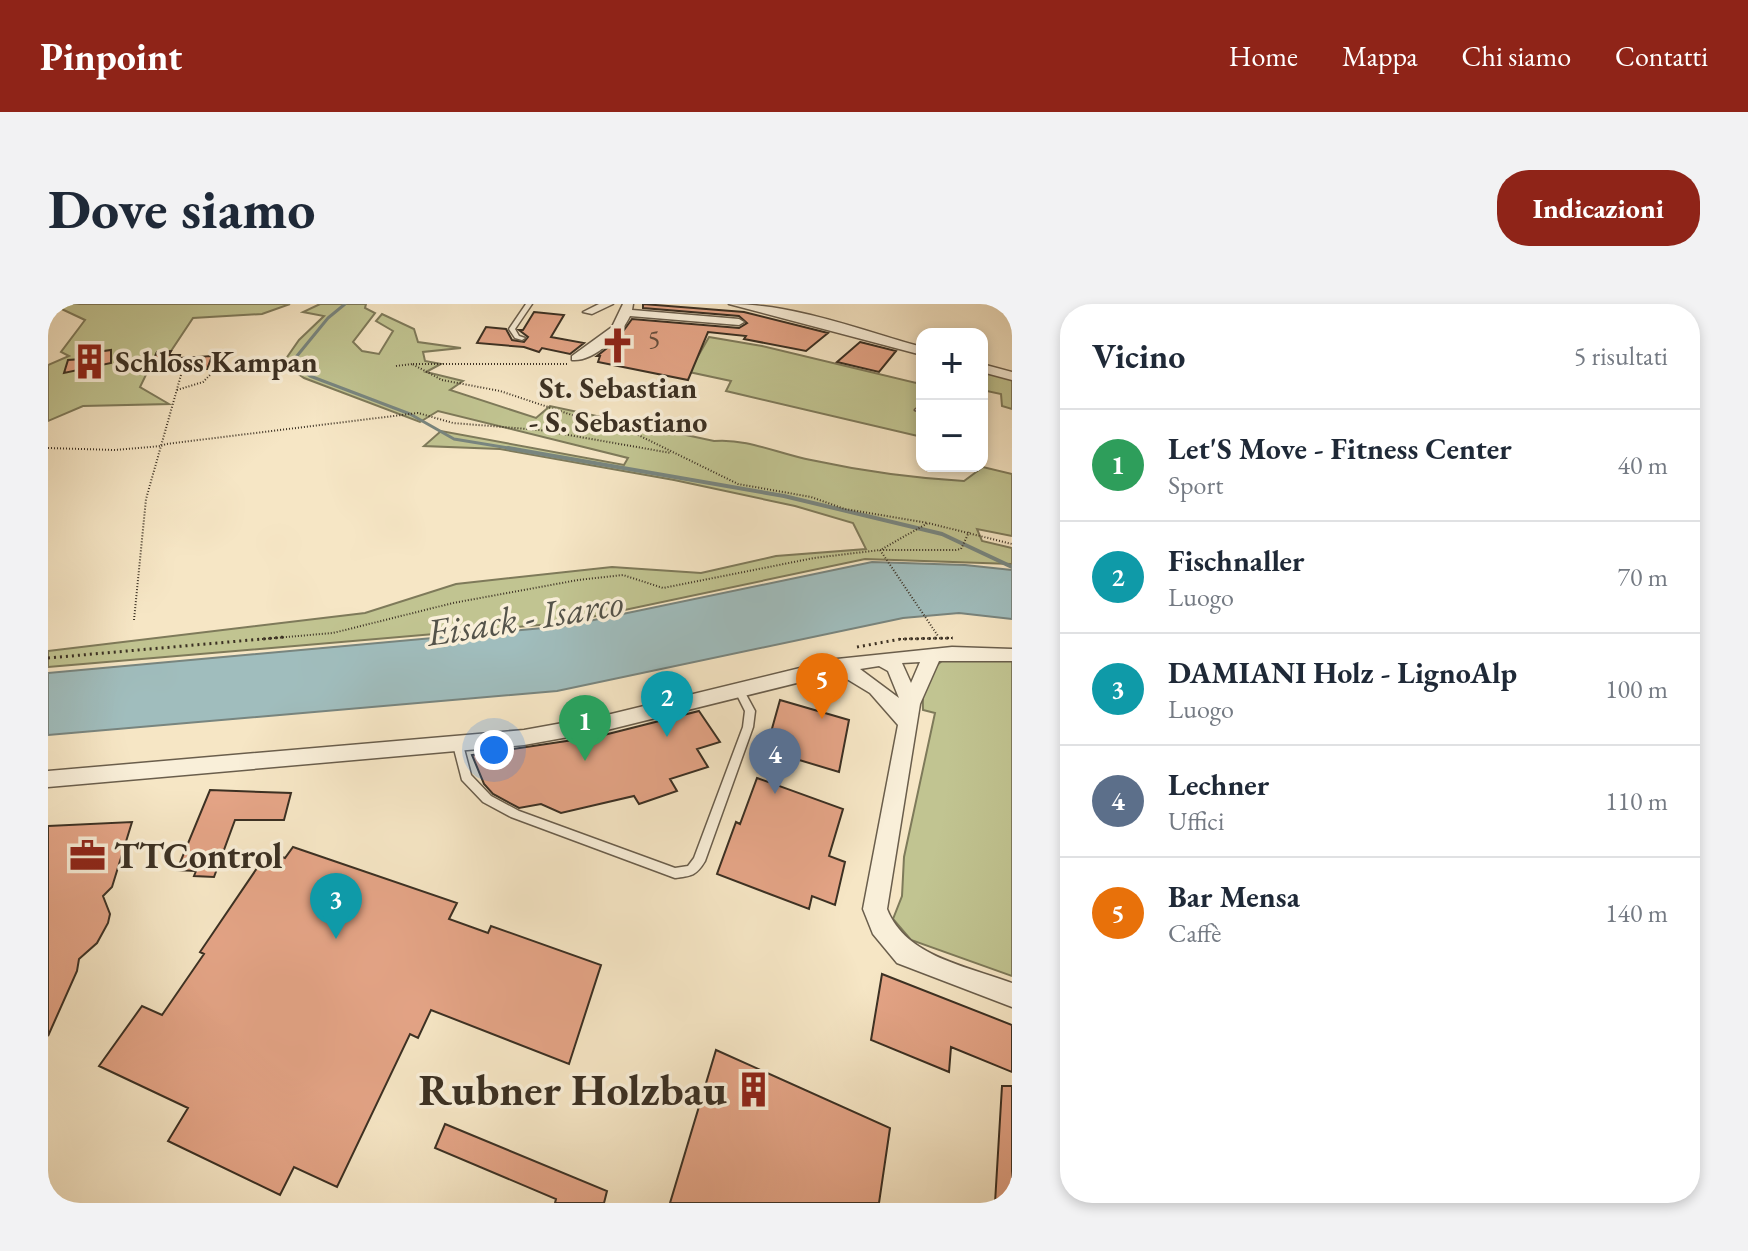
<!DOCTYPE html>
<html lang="it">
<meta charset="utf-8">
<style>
body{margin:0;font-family:"EB Garamond",serif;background:#f2f2f3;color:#1f2937}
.controls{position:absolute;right:24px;top:24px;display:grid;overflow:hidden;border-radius:16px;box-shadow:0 4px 12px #0003}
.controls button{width:72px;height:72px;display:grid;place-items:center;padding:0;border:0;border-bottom:2px solid #e0e1e3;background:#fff;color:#1f2937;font:40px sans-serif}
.you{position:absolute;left:446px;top:446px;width:28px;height:28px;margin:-20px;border:6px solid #fff;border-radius:50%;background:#1a73e8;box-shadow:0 0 0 12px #1a73e833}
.badge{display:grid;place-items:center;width:52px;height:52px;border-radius:50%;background:#8f2418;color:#fff;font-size:26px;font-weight:700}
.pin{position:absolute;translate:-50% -66px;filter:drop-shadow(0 2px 4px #0008)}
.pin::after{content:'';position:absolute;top:42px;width:28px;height:24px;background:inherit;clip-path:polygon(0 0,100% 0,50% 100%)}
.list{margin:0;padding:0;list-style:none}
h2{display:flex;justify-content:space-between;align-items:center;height:104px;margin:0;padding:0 32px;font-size:34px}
h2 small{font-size:26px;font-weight:400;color:#747a83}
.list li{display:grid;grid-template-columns:52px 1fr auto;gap:24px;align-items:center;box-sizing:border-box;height:112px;padding:0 32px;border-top:2px solid #e0e1e3}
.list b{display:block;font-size:30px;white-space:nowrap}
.list p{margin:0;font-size:26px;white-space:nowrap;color:#747a83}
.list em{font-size:26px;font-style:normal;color:#747a83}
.map{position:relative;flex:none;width:964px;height:899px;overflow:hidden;border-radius:32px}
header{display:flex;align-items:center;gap:48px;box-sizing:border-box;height:112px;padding:0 40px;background:#8f2418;color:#fff}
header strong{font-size:38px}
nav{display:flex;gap:44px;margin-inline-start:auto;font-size:28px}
.intro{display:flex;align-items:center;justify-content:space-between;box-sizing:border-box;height:192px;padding:0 48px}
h1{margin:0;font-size:56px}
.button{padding:20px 36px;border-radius:32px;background:#8f2418;color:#fff;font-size:28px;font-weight:700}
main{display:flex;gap:48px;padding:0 48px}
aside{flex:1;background:#fff;border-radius:32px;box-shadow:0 4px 12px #0003}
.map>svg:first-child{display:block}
.green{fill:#c1c491;stroke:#7e7a5a;stroke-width:2}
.water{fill:#a0bdbd;stroke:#78857f;stroke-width:2}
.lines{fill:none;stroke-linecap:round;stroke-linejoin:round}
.stream-far1{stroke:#78857f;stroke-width:3}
.stream{stroke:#78857f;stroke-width:4}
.building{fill:#e4a486;stroke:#3b3023;stroke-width:2}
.service-casing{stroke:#6a5e4c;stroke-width:3}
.minor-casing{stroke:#6a5e4c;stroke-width:3}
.tertiary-casing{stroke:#6a5e4c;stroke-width:3}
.path-far1{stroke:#3b3023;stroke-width:2;stroke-dasharray:1 2;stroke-linecap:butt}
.path{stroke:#3b3023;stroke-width:3;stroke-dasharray:2 4;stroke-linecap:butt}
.service{fill:#f9efd9;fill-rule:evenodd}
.minor{fill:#f9efd9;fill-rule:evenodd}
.tertiary{fill:#f9efd9;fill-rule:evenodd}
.labels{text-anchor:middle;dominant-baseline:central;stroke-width:7;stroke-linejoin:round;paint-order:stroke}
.far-number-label{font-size:26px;fill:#654d3c}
.far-poi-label{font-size:30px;font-weight:bold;fill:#3b3023;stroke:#f9efd9;text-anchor:start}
.poi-label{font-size:36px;font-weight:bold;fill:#3b3023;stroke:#f9efd9;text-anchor:start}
.water-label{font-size:38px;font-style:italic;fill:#54534a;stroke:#f9efd9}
.near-poi-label{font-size:44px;font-weight:bold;fill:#3b3023;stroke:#f9efd9;text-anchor:end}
</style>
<header>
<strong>Pinpoint</strong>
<nav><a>Home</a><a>Mappa</a><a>Chi siamo</a><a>Contatti</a></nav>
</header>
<div class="intro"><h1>Dove siamo</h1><a class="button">Indicazioni</a></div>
<main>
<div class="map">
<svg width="964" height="899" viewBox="0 0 964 899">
<rect width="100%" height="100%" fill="#f6e6c5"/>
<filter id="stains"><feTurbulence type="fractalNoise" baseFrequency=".0025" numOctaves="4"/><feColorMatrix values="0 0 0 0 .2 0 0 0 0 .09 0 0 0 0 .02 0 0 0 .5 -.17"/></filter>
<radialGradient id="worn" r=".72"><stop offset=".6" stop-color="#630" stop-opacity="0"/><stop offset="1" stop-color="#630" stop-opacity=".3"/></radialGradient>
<path class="green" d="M3,0H242L214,10L145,14L123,47L109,48L92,83L121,100L35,102L0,117V61L21,52L13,48L37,16Z
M272,0H318L317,4L327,9L305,38L314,47L331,50L345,27L328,17L334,10L366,25L370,38L413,44L375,48L377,57L393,60L378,68L415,77L402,86L488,114L502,102L666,137C699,134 731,150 763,156C814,167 864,174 916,177L935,163L964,170V232L929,225L934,237L964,244V260L817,255L515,319L0,363V347L317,309L408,280L564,263L653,269L728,252L818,245L805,219L747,202L626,176L452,145L376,142L393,127L576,161L580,154L390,107L372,118L256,74L235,59L251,36L276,12L255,8Z
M661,33L714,42L868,79L874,73V133L678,87L683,77L641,68Z
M934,64L964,71V105L954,102L953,90L934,86Z
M895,356H964V672L863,636L845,615L854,592L856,553L887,409L875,406C874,382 876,371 895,356Z"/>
<path class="water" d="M824,258L917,261L964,266V315L911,309L855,314L509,387L0,431V369L517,322Z"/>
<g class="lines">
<path class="stream-far1" d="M297,0L280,14L244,58L262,72L362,110L406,135L472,146"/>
<path class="stream" d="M460,144L736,192L894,230L964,263"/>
</g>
<path class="building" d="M595,0L696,8L780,29L758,47L696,35L698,32L660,28L640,76L550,58L552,52H549L568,37L584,15L691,24L699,19L691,12L595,4Z
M486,8L516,11L503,33L536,39L522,50L494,44L491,48L476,43L429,39L438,23L458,25L464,36L476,38L480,33L471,26H475Z
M812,38L848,47L831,68L789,58Z
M63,46V59L16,69L20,56L34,55L35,50Z
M123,47L121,51H132L131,54L164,52L159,65L102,64L109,48Z
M732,396L801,416L791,468L718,446Z
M651,407L672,438L649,445L660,463L622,475L629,487L591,500L586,492L513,509L493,500L471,504L445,490L436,480L424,451L552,432Z
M709,474L795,505L781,552L797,558L787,601L764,592L761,605L669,570L688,518L692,520Z
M162,486L243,489L236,516H187L166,573L146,572L148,567L129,566Z
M84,518L64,583L55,592L62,610L60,619L49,639L31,655L29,667L0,732V522Z
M245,543L409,599L401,615L440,629L443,622L553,661L521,760L383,706L370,734L362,730L289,883L246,863L232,891L120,837L140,804L51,762L94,702L114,711L156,650L152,648L220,548L237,554Z
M834,670L964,721V768L903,743L901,768L823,736Z
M668,746L842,824L831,899H622Z
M954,782H964V899H947Z
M397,820L559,887L556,899H507L508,895L387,844Z"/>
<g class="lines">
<defs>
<path id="service" d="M478,0H484L467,25L471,32L477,34L474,36L467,34L461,25Z
M874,104V108L867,106L868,105Z
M691,382L694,383L707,407L705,423L657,557C648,572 643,572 627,574L463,513L435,498L414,476L405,441L406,438H414L415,441L423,471L443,492L471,507L627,564L640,562L646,554L695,423L697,407L686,385Z"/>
<path id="minor" d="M551,0H565L544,10L535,8Z
M575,0H585L584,6L691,15L696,18L691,21L582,12C573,31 546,58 524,56V52L564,23Z
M904,343L964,345V357H891L872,400L839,605C858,653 919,662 964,679V703L849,659L825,630L815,605L850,421L822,389L789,369L559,426L476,441L0,483V467L476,426L559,411L789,355ZM872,358L863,379L854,359ZM831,362L840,367L851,394L812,365Z"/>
<path id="tertiary" d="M681,0C746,0 812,26 874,43V51Z
M934,60L964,68V76L934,68Z"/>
</defs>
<use href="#service" class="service-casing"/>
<use href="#minor" class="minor-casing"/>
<use href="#tertiary" class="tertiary-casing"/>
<path class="path-far1" d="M519,60H364L394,76L452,87L563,124L584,128L690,180L763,193L797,205L880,219
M348,62L364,60
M129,86L155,78L166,67
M0,144L67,146L113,142L133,71
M834,245L880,219L964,240
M832,246L890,332
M86,316L98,195L113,142L118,140L370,109L405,119L492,126L623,149
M214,335L285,329L405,299L530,276L575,271L615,284L766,254L832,246H908L913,245L921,228
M852,335L905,334"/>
<path class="path" d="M809,343L853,335L905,334
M0,354L237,333"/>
<use href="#service" class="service"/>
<use href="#minor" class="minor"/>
<use href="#tertiary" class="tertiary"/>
</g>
<defs>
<symbol id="church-bare" viewBox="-9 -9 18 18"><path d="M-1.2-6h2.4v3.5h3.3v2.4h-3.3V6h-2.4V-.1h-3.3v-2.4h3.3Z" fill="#8f2418" stroke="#f9efd9" stroke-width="2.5" paint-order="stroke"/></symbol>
<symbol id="building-bare" viewBox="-9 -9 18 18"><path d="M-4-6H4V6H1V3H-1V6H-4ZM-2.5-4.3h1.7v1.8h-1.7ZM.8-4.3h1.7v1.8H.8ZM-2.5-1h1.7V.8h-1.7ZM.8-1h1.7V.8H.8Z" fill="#8f2418" stroke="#f9efd9" stroke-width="2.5" paint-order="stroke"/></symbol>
<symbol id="office-bare" viewBox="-9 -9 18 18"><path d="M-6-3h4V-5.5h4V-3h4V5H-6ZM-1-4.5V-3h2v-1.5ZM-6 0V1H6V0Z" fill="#8f2418" stroke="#f9efd9" stroke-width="2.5" paint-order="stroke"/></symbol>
</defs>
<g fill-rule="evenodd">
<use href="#church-bare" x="544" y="16" width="51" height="51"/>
<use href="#building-bare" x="16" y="32" width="51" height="51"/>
<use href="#office-bare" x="14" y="526" width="51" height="51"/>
<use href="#building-bare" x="680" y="760" width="51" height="51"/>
</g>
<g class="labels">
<g class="far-number-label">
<text x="606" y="35">5</text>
</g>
<g class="far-poi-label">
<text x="67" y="57">Schloss Kampan</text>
<text x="570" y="83" text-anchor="middle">St. Sebastian<tspan x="570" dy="34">- S. Sebastiano</tspan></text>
</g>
<g class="poi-label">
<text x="66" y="551">TTControl</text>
</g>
<g class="water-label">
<text transform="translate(477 313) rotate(-9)">Eisack - Isarco</text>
</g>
<g class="near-poi-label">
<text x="679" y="785">Rubner Holzbau</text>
</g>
</g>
<rect width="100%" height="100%" filter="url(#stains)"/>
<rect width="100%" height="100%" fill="url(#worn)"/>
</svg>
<div class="controls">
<button>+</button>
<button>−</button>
</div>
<div class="you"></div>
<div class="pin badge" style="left:537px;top:457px;background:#2e9e5b">1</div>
<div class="pin badge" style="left:619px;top:433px;background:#0f9aa8">2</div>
<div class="pin badge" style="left:288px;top:635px;background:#0f9aa8">3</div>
<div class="pin badge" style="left:727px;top:490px;background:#5c6f8a">4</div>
<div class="pin badge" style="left:774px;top:415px;background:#e8710a">5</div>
</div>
<aside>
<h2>Vicino<small>5 risultati</small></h2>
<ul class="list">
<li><span class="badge" style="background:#2e9e5b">1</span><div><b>Let'S Move - Fitness Center</b><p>Sport</p></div><em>40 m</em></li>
<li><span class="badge" style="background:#0f9aa8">2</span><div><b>Fischnaller</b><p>Luogo</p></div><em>70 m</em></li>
<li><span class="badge" style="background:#0f9aa8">3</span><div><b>DAMIANI Holz - LignoAlp</b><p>Luogo</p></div><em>100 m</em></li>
<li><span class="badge" style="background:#5c6f8a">4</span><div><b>Lechner</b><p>Uffici</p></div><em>110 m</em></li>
<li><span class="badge" style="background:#e8710a">5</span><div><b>Bar Mensa</b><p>Caffè</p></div><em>140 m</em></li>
</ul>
</aside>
</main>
